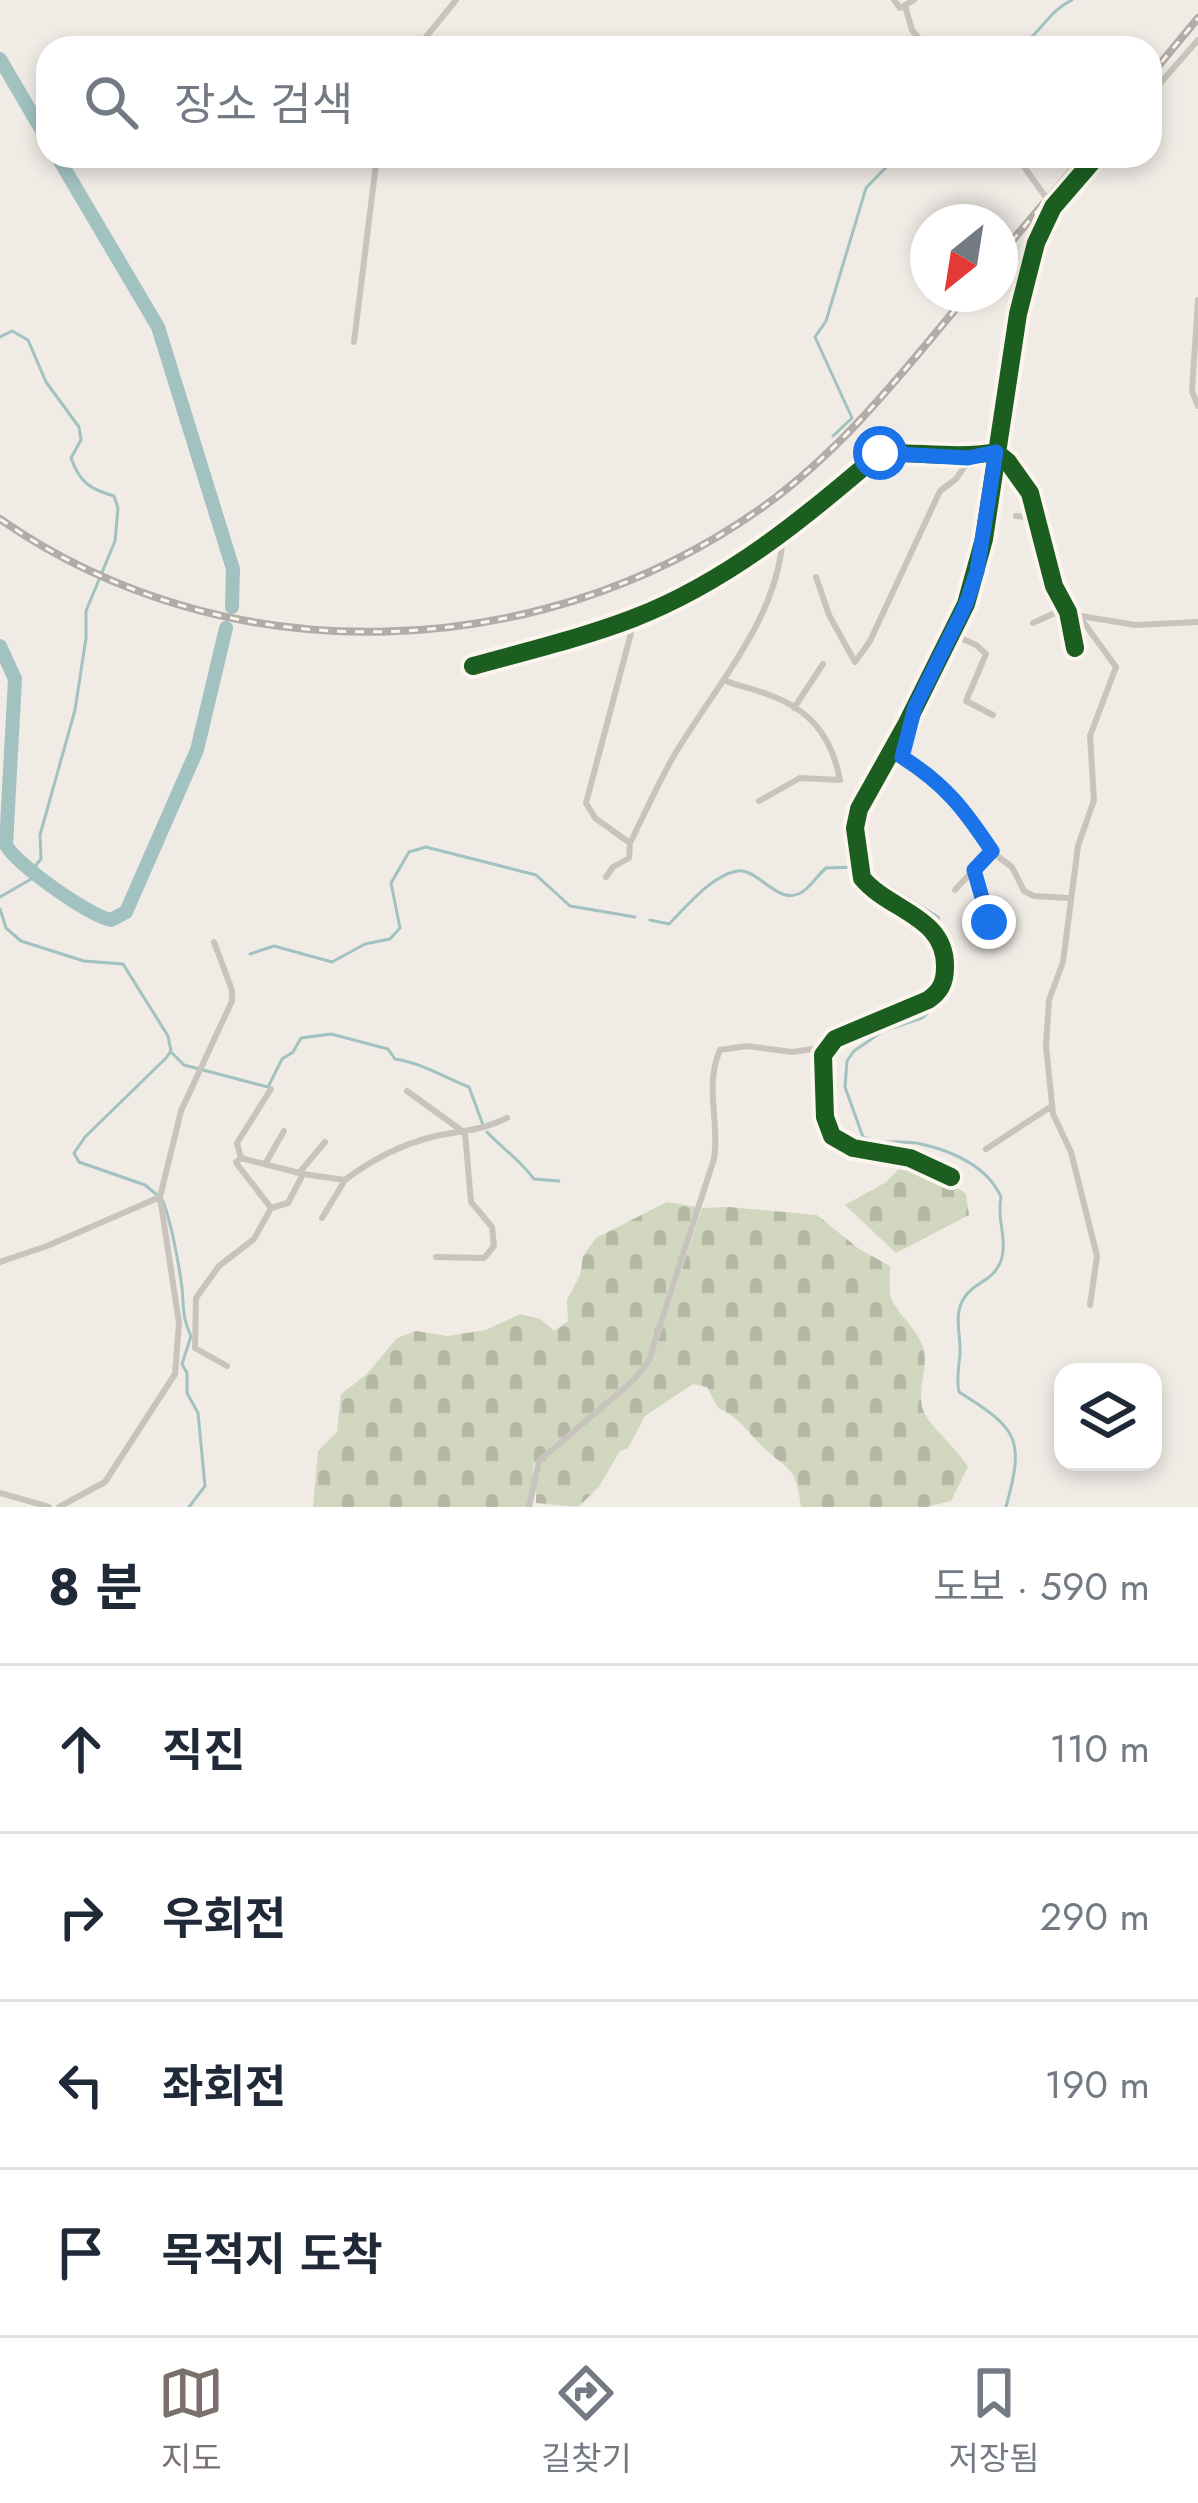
<!DOCTYPE html>
<html lang="ko">
<meta charset="utf-8">
<style>
body{margin:0;font-family:Jost,"Noto Sans KR",sans-serif;background:#f6f6f7;color:#1f2937}
.controls{position:absolute;right:36px;bottom:36px;display:grid;overflow:hidden;border-radius:24px;box-shadow:0 6px 18px #0003}
.controls button{width:108px;height:108px;display:grid;place-items:center;padding:0;border:0;border-bottom:3px solid #e0e1e3;background:#fff;color:#1f2937;font:60px sans-serif}
.compass{position:absolute;left:910px;top:204px;width:108px;height:108px;border-radius:50%;background:#fff;box-shadow:0 6px 18px #0003;rotate:210deg}
.stop{position:absolute;width:36px;height:36px;margin:-27px;border:9px solid #1a73e8;border-radius:50%;background:#fff}
.stop.end{background:#1a73e8;border-color:#fff;box-shadow:0 3px 12px #0008}
.list{margin:0;padding:0;list-style:none}
h2{display:flex;justify-content:space-between;align-items:center;height:156px;margin:0;padding:0 48px;font-size:51px}
h2 small{font-size:39px;font-weight:400;color:#747a83}
.list li{display:grid;grid-template-columns:78px 1fr auto;gap:36px;align-items:center;box-sizing:border-box;height:168px;padding:0 48px;border-top:3px solid #e0e1e3}
.list b{display:block;font-size:45px;white-space:nowrap}
.list em{font-size:39px;font-style:normal;color:#747a83}
.icon{flex:none;width:66px;height:66px;fill:none;stroke:currentColor;stroke-width:2;stroke-linecap:round;stroke-linejoin:round}
.map{position:relative;flex:none;width:1198px;height:1507px;overflow:hidden}
.search{position:absolute;background:#fff;box-shadow:0 6px 18px #0003;left:36px;right:36px;top:36px;height:132px;display:flex;align-items:center;gap:30px;box-sizing:border-box;padding:0 42px;border-radius:36px;color:#747a83;font-size:45px}
.sheet{height:828px;background:#fff}
nav{display:flex;justify-content:space-around;align-items:center;box-sizing:border-box;height:168px;border-top:3px solid #e0e1e3;background:#fff;font-size:33px;color:#747a83}
nav a{display:grid;justify-items:center;gap:6px}
nav .on{color:#7a716c}
.map>svg:first-child{display:block}
.cemetery{fill:url(#cemetery-stones)}
.lines{fill:none;stroke-linecap:round;stroke-linejoin:round}
.stream{stroke:#a1c2c1;stroke-width:3}
.river{stroke:#a1c2c1;stroke-width:14}
.minor{stroke:#c9c3be;stroke-width:6}
.rail-casing{stroke:#b1aca8;stroke-width:8}
.rail{stroke:#fbf5ee;stroke-width:3;stroke-dasharray:9;stroke-linecap:butt}
.cycleway-casing{stroke:#fbf5ee;stroke-width:26}
.cycleway{stroke:#1b5e20;stroke-width:18}
.route{stroke:#1a73e8;stroke-width:15}
</style>
<div class="map">
<svg width="1198" height="1507" viewBox="0 0 1198 1507">
<defs>
<pattern id="cemetery-stones" width="16" height="16" patternUnits="userSpaceOnUse" patternTransform="scale(3)"><rect width="16" height="16" fill="#d1d6bf"/><path d="M2 7V4a2 2 0 0 1 4 0v3zM10 15v-3a2 2 0 0 1 4 0v3z" fill="#b4b8a4"/></pattern>
</defs>
<rect width="100%" height="100%" fill="#f0ebe5"/>
<path class="cemetery" d="M907,1161L922,1163L966,1194L969,1215L896,1253L845,1205L886,1182Z
M667,1202L697,1207L647,1360L635,1376L537,1460L533,1466L532,1507H313L318,1451L337,1432L341,1394L366,1375L397,1338L416,1331L447,1336L486,1330L520,1314L540,1319L554,1331L568,1321L567,1300L580,1275L583,1256L596,1238Z
M729,1207L817,1215L859,1249L890,1266C890,1274 889,1286 890,1294C895,1314 919,1328 924,1351C928,1372 914,1396 926,1416C936,1433 956,1447 968,1467L951,1501L926,1507H801C796,1463 788,1472 761,1445C746,1430 739,1417 718,1408L707,1387L693,1384L645,1416L628,1448L620,1451L598,1488L578,1507L536,1503V1474L540,1462L641,1375L652,1360L702,1208Z"/>
<g class="lines">
<path class="stream" d="M1018,48C1040,35 1047,12 1072,0
M0,337L12,331L28,340L46,382L79,427L81,440L71,458C80,483 90,489 114,496L118,508L115,541L86,611V638L75,710L40,835L41,859L32,870
M833,436L852,418L815,337L826,321L866,188L897,156
M863,870L938,917L949,966L948,982L939,1003L922,1018L883,1031L854,1051L847,1061L845,1087L863,1137C884,1146 901,1139 921,1144C953,1151 988,1167 1001,1197C996,1219 1009,1242 1000,1263C994,1277 982,1281 972,1289C950,1308 961,1330 960,1353C959,1367 956,1379 959,1392C1018,1429 1025,1438 1006,1507
M0,897L40,874
M0,909L6,928L21,941L84,961L123,964L168,1036L171,1051L166,1058L85,1137L74,1153L79,1162L145,1185L156,1194
M650,920L669,924C687,906 711,876 737,871C761,868 780,912 806,889C813,883 819,874 826,868L856,867
M250,954L274,946L332,962L365,944L390,939L400,928L391,883L409,852L426,847L536,875L570,906L635,917
M172,1053L184,1065L268,1087L282,1059L293,1052L301,1038L331,1034L388,1049L395,1059C419,1062 446,1078 469,1087L483,1125
M487,1132C503,1149 519,1159 534,1179L559,1181
M163,1201C171,1222 179,1264 182,1288C184,1307 182,1318 191,1336L182,1364L187,1373V1393L198,1413L205,1486L189,1507"/>
<path class="river" d="M0,59L48,141
M57,156L158,327L233,569L232,607
M0,646L15,679L6,845C17,865 88,915 111,920L126,912L197,750L226,628"/>
<path class="minor" d="M894,0L900,8L914,0
M905,6L912,30L927,48
M417,48L456,0
M1150,95L1198,40
M1016,156L1053,207
M1198,300L1192,391L1198,406
M354,342L377,156
M1016,516L1036,518
M816,577L829,615L855,662L870,641L940,491L956,479L971,457
M1079,616L1116,667L1090,736L1094,800L1078,846L1063,962L1049,1000L1046,1046L1053,1114L1071,1152L1097,1256L1090,1305
M1033,623L1057,612L1135,625L1198,622
M952,634L976,645L986,654L966,701L993,715
M473,666C527,651 582,638 634,618C727,582 806,517 880,453C920,452 957,459 996,452L1008,462L1030,493L1054,586L1068,612L1075,648
M724,680C736,686 748,687 761,692C808,707 831,733 840,780L800,778L759,801
M794,708L823,664
M914,716L902,757L941,782L981,830L989,850L1012,867L1024,891L1034,896L1068,898
M630,843L595,818L586,803L635,618
M974,870L989,922
M606,877L613,867L629,858L630,843C644,815 657,786 672,759C713,688 779,620 783,534
M955,890L991,851
M407,1091L465,1133L471,1202L492,1227L494,1246L484,1258L436,1257
M986,1149L1052,1106
M241,1158L237,1143L271,1089
M236,1162L241,1158L303,1174L345,1180C370,1161 400,1145 432,1137C460,1130 479,1132 507,1118
M237,1164L271,1208
M265,1164L284,1131
M299,1173L325,1142
M951,1177L910,1158L853,1148L832,1136L825,1117L823,1055L835,1039L928,1000C940,992 945,983 945,967C946,916 889,911 862,878L855,828L859,809L906,725L966,604L984,539L1018,314L1036,243L1053,207L1097,156
M322,1218L345,1180
M0,1262L47,1246L160,1197L181,1111L232,1001V990L214,942
M227,1366L195,1348L196,1298L219,1266L254,1239L271,1208L288,1203L303,1174
M0,1493L49,1507
M59,1507L105,1482L175,1374L179,1323L160,1197
M529,1507L539,1461L636,1378L649,1360L714,1159C720,1122 704,1086 720,1050L747,1046L792,1052L826,1047"/>
<defs>
<path id="rail" d="M1150,76L1198,18
M1000,255L1084,156
M0,519C225,676 538,666 760,509C842,451 904,371 968,294"/>
</defs>
<use href="#rail" class="rail-casing"/>
<use href="#rail" class="rail"/>
<defs>
<path id="cycleway" d="M473,666C527,651 582,638 634,618C727,582 806,517 880,453C920,452 957,459 996,452L1008,462L1030,493L1054,586L1068,612L1075,648
M951,1177L910,1158L853,1148L832,1136L825,1117L823,1055L835,1039L928,1000C940,992 945,983 945,967C946,916 889,911 862,878L855,828L859,809L906,725L966,604L984,539L1018,314L1036,243L1053,207L1097,156"/>
</defs>
<use href="#cycleway" class="cycleway-casing"/>
<use href="#cycleway" class="cycleway"/>
</g>
<g class="lines">
<path class="route" d="M880,453L968,458L996,452L977,571L966,604L915,707L902,757C946,785 964,809 992,851L974,870L989,922"/>
</g>
</svg>
<div class="controls">
<button><svg class="icon" aria-label="layers" viewBox="0 0 24 24"><path d="M12 4l9 5-9 5-9-5zM3 14l9 5 9-5"/></svg></button>
</div>
<svg class="compass" viewBox="-18 -18 36 36"><path d="M0-13l5 13h-10z" fill="#e53935"/><path d="M0 13l5-13h-10z" fill="#747a83"/></svg>
<div class="stop" style="left:880px;top:453px"></div>
<div class="stop end" style="left:989px;top:922px"></div>
<div class="search"><svg class="icon" aria-label="search" viewBox="0 0 24 24"><circle cx="10" cy="10" r="6"/><path d="M15 15l6 6"/></svg>장소 검색</div>
</div>
<section class="sheet">
<h2>8 분<small>도보 · 590 m</small></h2>
<ul class="list">
<li><svg class="icon" aria-label="ahead" viewBox="0 0 24 24"><path d="M12 20V5M6 11l6-6 6 6"/></svg><div><b>직진</b></div><em>110 m</em></li>
<li><svg class="icon" aria-label="right" viewBox="0 0 24 24"><path d="M7 20v-9h11M14 6l5 5-5 5"/></svg><div><b>우회전</b></div><em>290 m</em></li>
<li><svg class="icon" aria-label="left" viewBox="0 0 24 24"><path d="M17 20v-9H6M10 6l-5 5 5 5"/></svg><div><b>좌회전</b></div><em>190 m</em></li>
<li><svg class="icon" aria-label="arrive" viewBox="0 0 24 24"><path d="M6 21V4h12l-3 4 3 4H6"/></svg><div><b>목적지 도착</b></div></li>
</ul>
</section>
<nav>
<a class="on"><svg class="icon" aria-label="map" viewBox="0 0 24 24"><path d="M3 6l6-2 6 2 6-2v14l-6 2-6-2-6 2zM9 4v14M15 6v14"/></svg>지도</a>
<a><svg class="icon" aria-label="directions" viewBox="0 0 24 24"><path d="M12 3l9 9-9 9-9-9zM9 14v-3h6M13 9l2 2-2 2"/></svg>길찾기</a>
<a><svg class="icon" aria-label="saved" viewBox="0 0 24 24"><path d="M7 4h10v16l-5-4-5 4z"/></svg>저장됨</a>
</nav>
